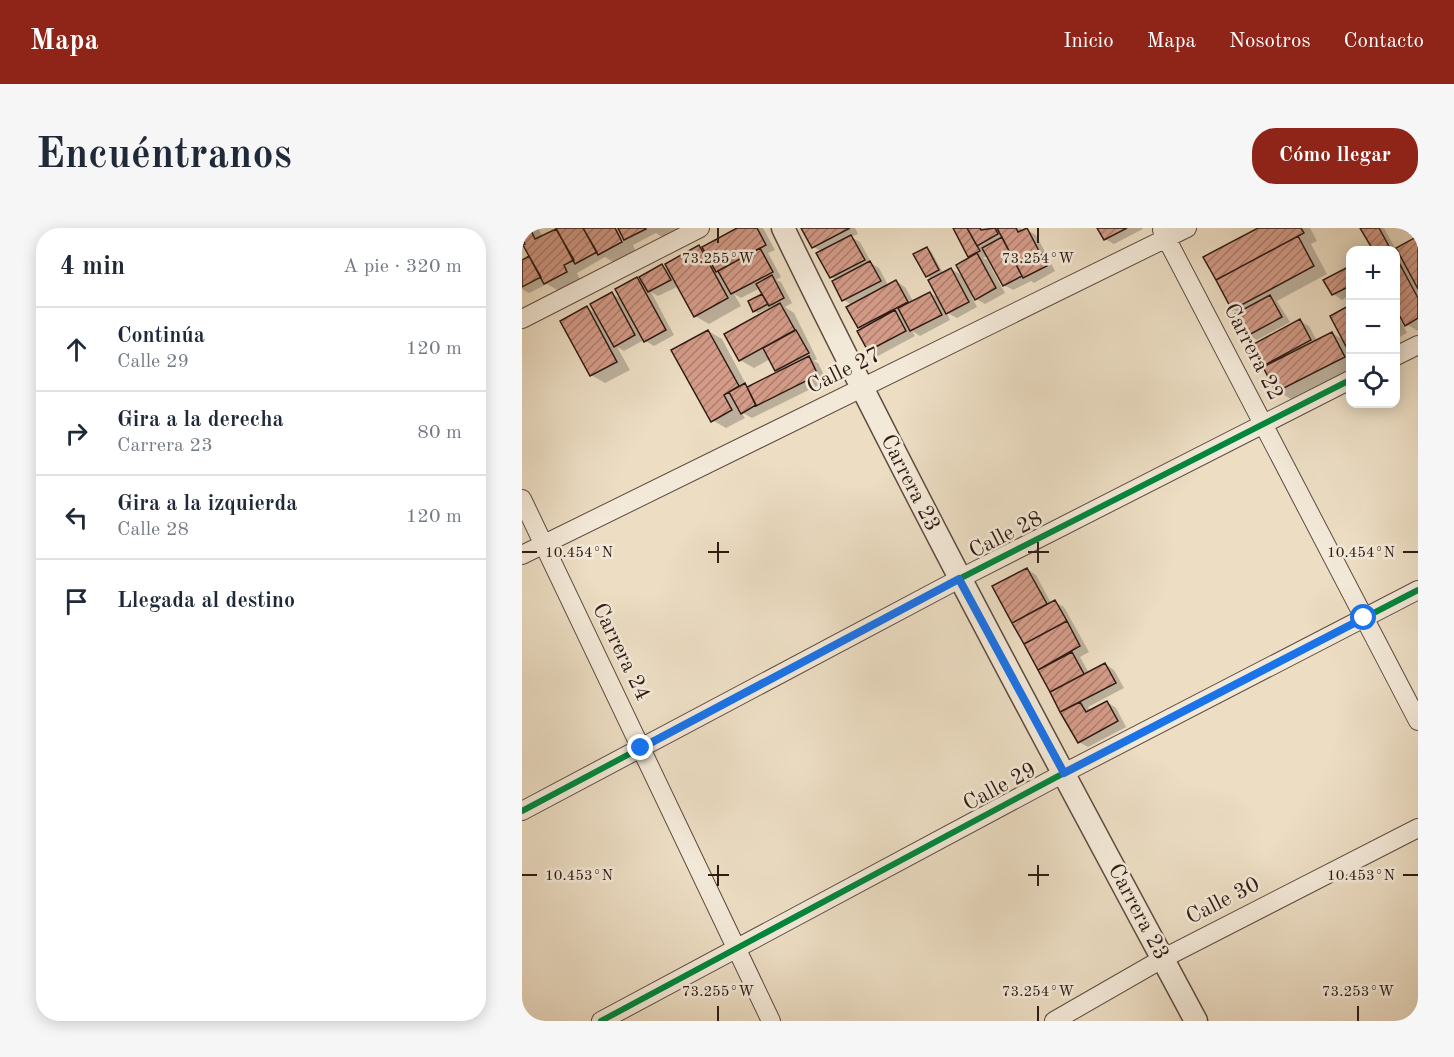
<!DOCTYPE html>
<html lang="es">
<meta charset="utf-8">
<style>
body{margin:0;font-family:"Old Standard TT",serif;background:#f6f6f7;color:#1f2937}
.controls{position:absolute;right:18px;top:18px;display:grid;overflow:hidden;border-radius:12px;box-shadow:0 3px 15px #0003}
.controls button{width:54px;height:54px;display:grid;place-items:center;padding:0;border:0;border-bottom:2px solid #e0e1e3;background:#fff;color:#1f2937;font:30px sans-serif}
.stop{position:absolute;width:18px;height:18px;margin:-14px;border:4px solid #1a73e8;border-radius:50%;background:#fff}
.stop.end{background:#1a73e8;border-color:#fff;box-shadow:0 2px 6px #0008}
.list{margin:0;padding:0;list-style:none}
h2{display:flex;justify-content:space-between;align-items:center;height:78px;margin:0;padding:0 24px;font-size:26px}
h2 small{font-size:20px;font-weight:400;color:#747a83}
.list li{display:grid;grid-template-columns:39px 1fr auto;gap:18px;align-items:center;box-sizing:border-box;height:84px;padding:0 24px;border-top:2px solid #e0e1e3}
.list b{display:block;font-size:22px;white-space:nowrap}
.list p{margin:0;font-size:20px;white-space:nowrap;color:#747a83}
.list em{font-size:20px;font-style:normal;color:#747a83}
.icon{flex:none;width:33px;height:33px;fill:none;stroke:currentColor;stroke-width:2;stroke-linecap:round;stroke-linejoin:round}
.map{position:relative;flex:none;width:896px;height:793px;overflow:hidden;border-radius:24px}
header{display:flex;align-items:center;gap:36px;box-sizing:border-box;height:84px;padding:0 30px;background:#8f2418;color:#fff}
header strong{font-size:28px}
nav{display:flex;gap:33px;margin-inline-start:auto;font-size:21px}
.intro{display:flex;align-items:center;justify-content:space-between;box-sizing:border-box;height:144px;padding:0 36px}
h1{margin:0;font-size:42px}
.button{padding:15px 27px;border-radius:24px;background:#8f2418;color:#fff;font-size:21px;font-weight:700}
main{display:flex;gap:36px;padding:0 36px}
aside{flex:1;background:#fff;border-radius:24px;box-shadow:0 3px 15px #0003}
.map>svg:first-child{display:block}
.shadow{fill:#0003}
.building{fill:url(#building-hatch);stroke:#2f1b14;stroke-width:1.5}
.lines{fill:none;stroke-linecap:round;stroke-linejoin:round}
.minor-casing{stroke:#5e4c40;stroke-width:20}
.tertiary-casing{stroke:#5e4c40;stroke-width:25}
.minor{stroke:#f3e9d8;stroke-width:18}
.tertiary{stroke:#f3e9d8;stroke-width:22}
.cycleway-casing{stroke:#f3e9d8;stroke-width:10}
.cycleway{stroke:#00873e;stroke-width:6}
.route{stroke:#1a73e8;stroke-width:8}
.ticks{fill:none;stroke:#2f1b14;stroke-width:2}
.labels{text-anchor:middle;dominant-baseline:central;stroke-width:5;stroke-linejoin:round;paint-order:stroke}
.street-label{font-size:22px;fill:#2f1b14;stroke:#f3e9d8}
.ticks-label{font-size:15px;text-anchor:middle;fill:#2f1b14;stroke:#f3e9d8;stroke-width:5;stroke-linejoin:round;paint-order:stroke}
</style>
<header>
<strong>Mapa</strong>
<nav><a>Inicio</a><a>Mapa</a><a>Nosotros</a><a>Contacto</a></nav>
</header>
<div class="intro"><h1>Encuéntranos</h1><a class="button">Cómo llegar</a></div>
<main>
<aside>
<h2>4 min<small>A pie · 320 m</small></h2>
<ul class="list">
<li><svg class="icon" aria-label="ahead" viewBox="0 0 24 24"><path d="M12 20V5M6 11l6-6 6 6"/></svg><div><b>Continúa</b><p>Calle 29</p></div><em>120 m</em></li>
<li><svg class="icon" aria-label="right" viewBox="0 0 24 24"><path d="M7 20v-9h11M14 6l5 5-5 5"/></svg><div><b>Gira a la derecha</b><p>Carrera 23</p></div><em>80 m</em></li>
<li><svg class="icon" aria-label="left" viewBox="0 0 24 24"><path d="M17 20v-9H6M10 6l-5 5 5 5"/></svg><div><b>Gira a la izquierda</b><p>Calle 28</p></div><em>120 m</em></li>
<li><svg class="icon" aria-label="arrive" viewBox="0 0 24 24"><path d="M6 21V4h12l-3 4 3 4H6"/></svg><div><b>Llegada al destino</b></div></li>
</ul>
</aside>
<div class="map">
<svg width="896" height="793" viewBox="0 0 896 793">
<defs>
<pattern id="building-hatch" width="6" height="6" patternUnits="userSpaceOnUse" patternTransform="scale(1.5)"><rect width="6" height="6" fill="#d49b88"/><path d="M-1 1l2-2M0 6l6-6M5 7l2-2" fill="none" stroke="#ac7e6e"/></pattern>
</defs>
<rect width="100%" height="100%" fill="#ecddc3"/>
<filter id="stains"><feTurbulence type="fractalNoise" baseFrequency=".00333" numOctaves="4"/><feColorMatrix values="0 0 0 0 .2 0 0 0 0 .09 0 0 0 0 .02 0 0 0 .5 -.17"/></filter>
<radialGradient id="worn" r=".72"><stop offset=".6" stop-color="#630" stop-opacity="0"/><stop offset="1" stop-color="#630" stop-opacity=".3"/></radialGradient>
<path class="shadow" d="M0,0H16L21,9L34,3L38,5L36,0H158L140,9L134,5L111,17L113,22L91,34L83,29L55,45L58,52L37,63L25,56L7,65L0,61V33H12L0,10Z
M218,0H241L253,22L246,25L259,49L254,52L259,54L270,75L263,79L272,85L295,131L292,133L296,135L305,153L230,190L219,184L223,190L204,200L190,192L186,103L200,111L226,160L258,144L254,142L248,131L232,140L218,132L251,80L250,78L236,85L232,83L242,67L238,60L219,70L212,66L219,78L187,96L173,88L157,58L136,68L129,64L152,107L132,118L122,112L102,123L95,119L108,142L83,155L69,147L65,80L76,87L90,66L101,72L115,51L123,55L140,38L148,43L177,19L180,21Z
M281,0H333L336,6L329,9L338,14L350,36L357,40L366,57L374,53L383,59L391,73L408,65L418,71L410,51L405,48V21L409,23L421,45L429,41L442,49L451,30L447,28L432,0H499L501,4L505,2L514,7L533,43L512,55L509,53L491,62L482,57L466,28L461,30L465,32L483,65L463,76L449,68L455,79L435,90L425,85L428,92L398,108L390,103L393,108L356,128L347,122L341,102L337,99L330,77L322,72L314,52L309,49L300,24L292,19Z
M577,0H620L621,1L592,16L583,11Z
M739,0H788L795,13L789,16L805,46L755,73L768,94L735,112L726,107L718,85L711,81Z
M840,0H862L874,22L896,10V103L884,96L874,77V22H852Z
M828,39V67L820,72L811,66L804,52Z
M828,79V141L769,171L755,163L745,138L742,137L778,93L787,98L795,113L810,105L823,113L810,89Z
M874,84L885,105L874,111Z
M505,341L514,347L529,375L533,374L542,379L567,424L558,429L567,445L583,436L592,442L602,460L566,479L568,483L585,474L594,480L604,499L566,519L557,514L473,359Z"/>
<path class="building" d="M0,0H8L13,11L34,1L52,32L42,37L45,44L22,56L1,17L3,16L0,11Z
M34,0H61L75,24L53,36Z
M61,0H93L100,14L76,27Z
M96,0H123L124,1L102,12Z
M215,0H235L244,17L194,44L180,19Z
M279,0H328L290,20Z
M431,0H445L458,23L446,29Z
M445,0H458L459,2L473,0L476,6L455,18Z
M475,0H494L496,4L505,0L525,38L501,50Z
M575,0H605L582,12Z
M736,0H779L782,5L694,52L681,29Z
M838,0H857L869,22H851Z
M329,7L343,32L308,50L294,25Z
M776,8L792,38L710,82L694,52Z
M896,8V61L874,20Z
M480,9L500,48L481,58L460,20Z
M177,17L206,70L172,89L143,36Z
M405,19L417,42L404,49L391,26Z
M238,20L251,44L209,66L196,43Z
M455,25L474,60L453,72L434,37Z
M7,28L19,49L0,59V32Z
M874,29L896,70V90L883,98L874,81Z
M348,33L359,53L320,73L310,53Z
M140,36L149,52L126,64L117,49Z
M828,38V58L810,67L801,52Z
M429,40L447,74L424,86L406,52Z
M250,47L262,70L247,78L234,56Z
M115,49L144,102L122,114L93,61Z
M374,52L386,74L336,100L324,79Z
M90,64L113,107L92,119L68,76Z
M408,64L420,87L388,103L376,80Z
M240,66L246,76L231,84L226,73Z
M748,67L760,89L725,108L713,86Z
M258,75L273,102L217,133L202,106Z
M828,77V126L808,88Z
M65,78L95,134L68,148L38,93Z
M373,82L384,103L346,123L335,103Z
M778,91L789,112L741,138L730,117Z
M186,102L217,158L202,167L210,182L189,194L149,122Z
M274,102L287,125L253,143L241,120Z
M810,104L823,129L754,164L741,139Z
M287,128L296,147L234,178L225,159Z
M223,155L234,177L219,186L207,164Z
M505,340L525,376L490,395L470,358Z
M533,372L545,393L502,416L490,395Z
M545,393L558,418L516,442L502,416Z
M550,424L562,446L528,464L516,442Z
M583,435L594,455L538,484L528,464Z
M585,473L596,493L556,515L538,484L558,474L564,484Z"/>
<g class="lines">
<defs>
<path id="minor" d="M640,2L896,493
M0,91L178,0
M874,128L896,117
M0,271L249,793
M0,327L665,0
M0,583L437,351L828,152
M79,793L542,545L896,362
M532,793L640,731L896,600"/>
<path id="tertiary" d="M261,0C391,268 533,530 674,793"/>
</defs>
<use href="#minor" class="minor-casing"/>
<use href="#tertiary" class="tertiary-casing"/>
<use href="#minor" class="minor"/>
<use href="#tertiary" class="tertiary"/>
<defs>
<path id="cycleway" d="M0,583L437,351L828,152
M79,793L542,545L896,362"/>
</defs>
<use href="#cycleway" class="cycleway-casing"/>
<use href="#cycleway" class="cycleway"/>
</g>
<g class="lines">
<path class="route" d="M119,520L437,351L542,545L842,390"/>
</g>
<path class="ticks" d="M196,0V15M516,0V15M196,314V335M516,314V335M0,324H15M186,324H207M506,324H527M881,324H896M196,637V658M516,637V658M0,647H15M186,647H207M506,647H527M881,647H896M196,778V793M516,778V793M836,778V793"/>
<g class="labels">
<g class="street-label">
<text transform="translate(731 124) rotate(63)">Carrera 22</text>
<text transform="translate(322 143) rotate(-26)">Calle 27</text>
<text transform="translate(388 255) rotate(63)">Carrera 23</text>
<text transform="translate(484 307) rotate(-27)">Calle 28</text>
<text transform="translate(99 424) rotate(64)">Carrera 24</text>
<text transform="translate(478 559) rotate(-28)">Calle 29</text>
<text transform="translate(701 673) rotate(-27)">Calle 30</text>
<text transform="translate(616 684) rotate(62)">Carrera 23</text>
</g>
</g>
<g class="ticks-label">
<text x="196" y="35">73.255°W</text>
<text x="516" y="35">73.254°W</text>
<text x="57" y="329">10.454°N</text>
<text x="839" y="329">10.454°N</text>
<text x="57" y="652">10.453°N</text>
<text x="839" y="652">10.453°N</text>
<text x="196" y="768">73.255°W</text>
<text x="516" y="768">73.254°W</text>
<text x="836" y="768">73.253°W</text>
</g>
<rect width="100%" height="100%" filter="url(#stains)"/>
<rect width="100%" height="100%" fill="url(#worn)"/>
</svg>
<div class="controls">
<button>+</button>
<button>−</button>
<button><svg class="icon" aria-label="locate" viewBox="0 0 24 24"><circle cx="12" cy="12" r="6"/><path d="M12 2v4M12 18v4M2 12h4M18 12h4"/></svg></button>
</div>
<div class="stop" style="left:842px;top:390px"></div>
<div class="stop end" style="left:119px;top:520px"></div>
</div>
</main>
